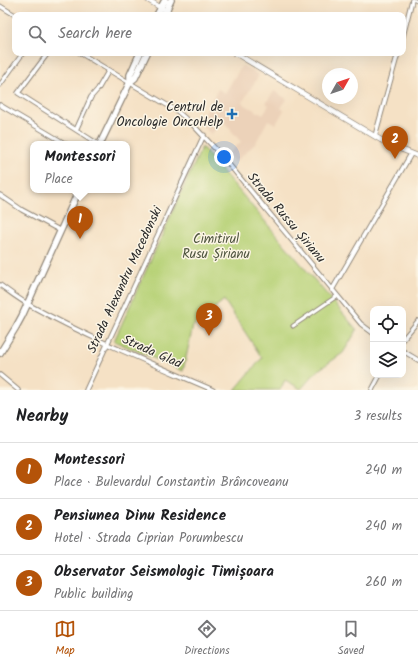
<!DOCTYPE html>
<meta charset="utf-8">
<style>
body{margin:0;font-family:Kalam,sans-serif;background:#f6f6f6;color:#202124}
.controls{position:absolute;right:12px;bottom:12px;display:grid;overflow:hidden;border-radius:8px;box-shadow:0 4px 16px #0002}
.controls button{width:36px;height:36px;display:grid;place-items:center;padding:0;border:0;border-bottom:1px solid #e0e0e0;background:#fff;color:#202124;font:20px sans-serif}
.compass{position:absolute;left:322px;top:68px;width:36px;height:36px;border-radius:50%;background:#fff;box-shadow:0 4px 16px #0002;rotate:50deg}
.you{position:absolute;left:224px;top:157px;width:14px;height:14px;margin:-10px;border:3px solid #fff;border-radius:50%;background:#1a73e8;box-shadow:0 0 0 6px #1a73e833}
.badge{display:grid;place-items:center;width:26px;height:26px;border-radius:50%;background:#b45309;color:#fff;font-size:13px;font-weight:700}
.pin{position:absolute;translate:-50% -33px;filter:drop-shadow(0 1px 2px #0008)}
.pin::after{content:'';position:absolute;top:21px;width:14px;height:12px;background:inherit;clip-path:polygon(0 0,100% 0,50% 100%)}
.popup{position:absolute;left:30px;top:141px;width:100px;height:52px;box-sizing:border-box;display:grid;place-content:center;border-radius:8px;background:#fff;filter:drop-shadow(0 1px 3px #0005);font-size:13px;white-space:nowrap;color:#757577}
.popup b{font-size:15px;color:#202124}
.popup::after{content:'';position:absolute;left:50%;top:100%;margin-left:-8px;border:8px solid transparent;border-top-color:#fff}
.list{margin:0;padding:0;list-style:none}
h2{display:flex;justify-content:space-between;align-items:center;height:52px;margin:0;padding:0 16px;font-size:17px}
h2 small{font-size:13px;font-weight:400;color:#757577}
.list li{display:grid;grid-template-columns:26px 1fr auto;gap:12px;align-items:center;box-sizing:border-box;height:56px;padding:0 16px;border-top:1px solid #e0e0e0}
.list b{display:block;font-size:15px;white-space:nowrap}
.list p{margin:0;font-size:13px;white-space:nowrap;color:#757577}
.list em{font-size:13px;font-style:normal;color:#757577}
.icon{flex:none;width:22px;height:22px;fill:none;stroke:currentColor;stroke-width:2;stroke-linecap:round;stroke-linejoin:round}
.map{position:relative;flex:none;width:418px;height:390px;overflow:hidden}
.search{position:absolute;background:#fff;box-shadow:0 4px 16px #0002;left:12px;right:12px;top:12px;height:44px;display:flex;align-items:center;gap:10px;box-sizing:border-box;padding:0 14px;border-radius:8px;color:#757577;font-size:15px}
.sheet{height:220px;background:#fff}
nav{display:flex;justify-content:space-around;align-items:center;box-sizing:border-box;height:56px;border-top:1px solid #e0e0e0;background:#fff;font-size:11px;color:#757577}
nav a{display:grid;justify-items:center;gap:2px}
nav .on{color:#b45309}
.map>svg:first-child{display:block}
.built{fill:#ecd2b9}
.green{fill:#b7d277;stroke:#717e51}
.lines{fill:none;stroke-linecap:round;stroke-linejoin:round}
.service-casing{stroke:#908678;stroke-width:4}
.pedestrian-casing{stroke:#908678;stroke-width:5}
.minor-casing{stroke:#908678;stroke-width:5.5}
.tertiary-casing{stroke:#908678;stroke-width:6}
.secondary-casing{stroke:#908678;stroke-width:8}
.service{stroke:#fff;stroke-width:2}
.pedestrian{stroke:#fff;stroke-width:3}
.minor{stroke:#fff;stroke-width:3.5}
.tertiary{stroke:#fff;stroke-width:4.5}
.secondary{stroke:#fff;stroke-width:5.5}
.poi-dot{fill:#1f6fb2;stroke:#fcf5e5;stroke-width:1.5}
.labels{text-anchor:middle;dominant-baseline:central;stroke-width:3;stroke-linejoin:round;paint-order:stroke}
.poi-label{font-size:13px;fill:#2b2b2b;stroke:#fcf5e5;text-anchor:end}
.street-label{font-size:13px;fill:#2b2b2b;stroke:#fcf5e5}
.park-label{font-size:13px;fill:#4e553e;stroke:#fcf5e5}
</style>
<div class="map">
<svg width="418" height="390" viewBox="0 0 418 390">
<rect width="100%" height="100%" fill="#fcf5e5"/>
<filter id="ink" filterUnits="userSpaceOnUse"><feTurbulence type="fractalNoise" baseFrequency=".025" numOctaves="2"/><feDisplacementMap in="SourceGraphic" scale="8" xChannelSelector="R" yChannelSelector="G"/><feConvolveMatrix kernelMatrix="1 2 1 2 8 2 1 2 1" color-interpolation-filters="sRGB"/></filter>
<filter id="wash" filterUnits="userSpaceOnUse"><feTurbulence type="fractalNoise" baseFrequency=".012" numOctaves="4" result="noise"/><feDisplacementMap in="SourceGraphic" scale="16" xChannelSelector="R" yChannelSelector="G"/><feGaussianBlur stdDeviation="0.9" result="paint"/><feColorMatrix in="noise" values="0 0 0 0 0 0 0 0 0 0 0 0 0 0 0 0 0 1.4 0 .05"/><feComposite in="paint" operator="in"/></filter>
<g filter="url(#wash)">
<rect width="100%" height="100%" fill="#f5e1c5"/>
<path class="built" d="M242,65L259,75L242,103L263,115L269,105L266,103L274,91L287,99L281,108L284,110L276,124L268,120L255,144L235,162L228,154L241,142L224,122L211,134L197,121L203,115L218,89L225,93Z"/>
<path class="green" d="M202,147L357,330L343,353L317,371L301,389L285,380L280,390H235L262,358L224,300L193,326L183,371L114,341Z"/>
</g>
<g filter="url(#ink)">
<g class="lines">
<defs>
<path id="service" d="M414,0L418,2"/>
<path id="pedestrian" d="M293,326L337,296"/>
<path id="minor" d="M0,6L15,15
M403,36L412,0
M48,53L18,93L98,144
M80,53L177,111L194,126L222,156L361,324L373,333
M0,85L23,53
M0,105L66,144
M76,130L91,97L98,89L109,70
M375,136L398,53
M0,195L22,210L61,231
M0,285C11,293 21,301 33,307C91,339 153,364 213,390
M332,290L411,154
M403,339L418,321
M403,351L418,360
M0,375L18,390
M86,390L204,135
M372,390L380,375"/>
<path id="tertiary" d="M148,0L173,15
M235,53L381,140L398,148L418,156"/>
<path id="secondary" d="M157,15L165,0
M164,15L171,0
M130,82L135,78L147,53
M100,144L130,82V75L140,53
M0,353L16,327L22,316L79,190"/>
</defs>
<use href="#service" class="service-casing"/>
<use href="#pedestrian" class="pedestrian-casing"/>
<use href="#minor" class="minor-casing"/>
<use href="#tertiary" class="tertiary-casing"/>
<use href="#secondary" class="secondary-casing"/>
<use href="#service" class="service"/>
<use href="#pedestrian" class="pedestrian"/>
<use href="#minor" class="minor"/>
<use href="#tertiary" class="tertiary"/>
<use href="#secondary" class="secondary"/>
</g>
</g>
<path class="poi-dot" d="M230 108h4v4h4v4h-4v4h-4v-4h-4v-4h4z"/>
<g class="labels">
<g class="poi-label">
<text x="223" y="107">Centrul de<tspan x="223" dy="15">Oncologie OncoHelp</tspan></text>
</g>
<g class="street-label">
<text transform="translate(286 218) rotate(50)">Strada Russu Șirianu</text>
<text transform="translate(125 280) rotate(-65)">Strada Alexandru Macedonski</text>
<text transform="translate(152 352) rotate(24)">Strada Glad</text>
</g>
<g class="park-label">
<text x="216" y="239">Cimitirul<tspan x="216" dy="15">Rusu Șirianu</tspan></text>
</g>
</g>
</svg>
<div class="controls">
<button><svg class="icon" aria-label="locate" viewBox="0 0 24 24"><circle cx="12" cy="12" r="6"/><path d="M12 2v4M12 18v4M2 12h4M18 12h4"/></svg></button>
<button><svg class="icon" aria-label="layers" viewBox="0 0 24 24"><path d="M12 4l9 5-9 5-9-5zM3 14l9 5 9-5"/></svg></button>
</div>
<svg class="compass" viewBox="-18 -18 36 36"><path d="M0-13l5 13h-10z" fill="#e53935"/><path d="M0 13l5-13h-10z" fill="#757577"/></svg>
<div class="you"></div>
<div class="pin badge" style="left:80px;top:239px">1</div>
<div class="popup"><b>Montessori</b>Place</div>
<div class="pin badge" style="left:395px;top:159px">2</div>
<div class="pin badge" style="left:209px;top:336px">3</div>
<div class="search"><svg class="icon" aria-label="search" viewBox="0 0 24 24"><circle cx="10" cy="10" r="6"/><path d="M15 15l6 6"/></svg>Search here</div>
</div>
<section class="sheet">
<h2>Nearby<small>3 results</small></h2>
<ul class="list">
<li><span class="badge">1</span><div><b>Montessori</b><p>Place · Bulevardul Constantin Brâncoveanu</p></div><em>240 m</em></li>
<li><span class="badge">2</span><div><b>Pensiunea Dinu Residence</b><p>Hotel · Strada Ciprian Porumbescu</p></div><em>240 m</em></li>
<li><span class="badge">3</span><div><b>Observator Seismologic Timișoara</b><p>Public building</p></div><em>260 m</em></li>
</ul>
</section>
<nav>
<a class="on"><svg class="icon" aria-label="map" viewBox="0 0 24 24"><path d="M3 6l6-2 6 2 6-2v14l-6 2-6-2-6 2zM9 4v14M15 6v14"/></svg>Map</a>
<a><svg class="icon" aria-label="directions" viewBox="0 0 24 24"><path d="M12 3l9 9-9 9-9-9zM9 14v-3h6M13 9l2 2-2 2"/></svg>Directions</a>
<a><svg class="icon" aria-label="saved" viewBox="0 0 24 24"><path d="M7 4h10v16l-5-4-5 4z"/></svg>Saved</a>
</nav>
